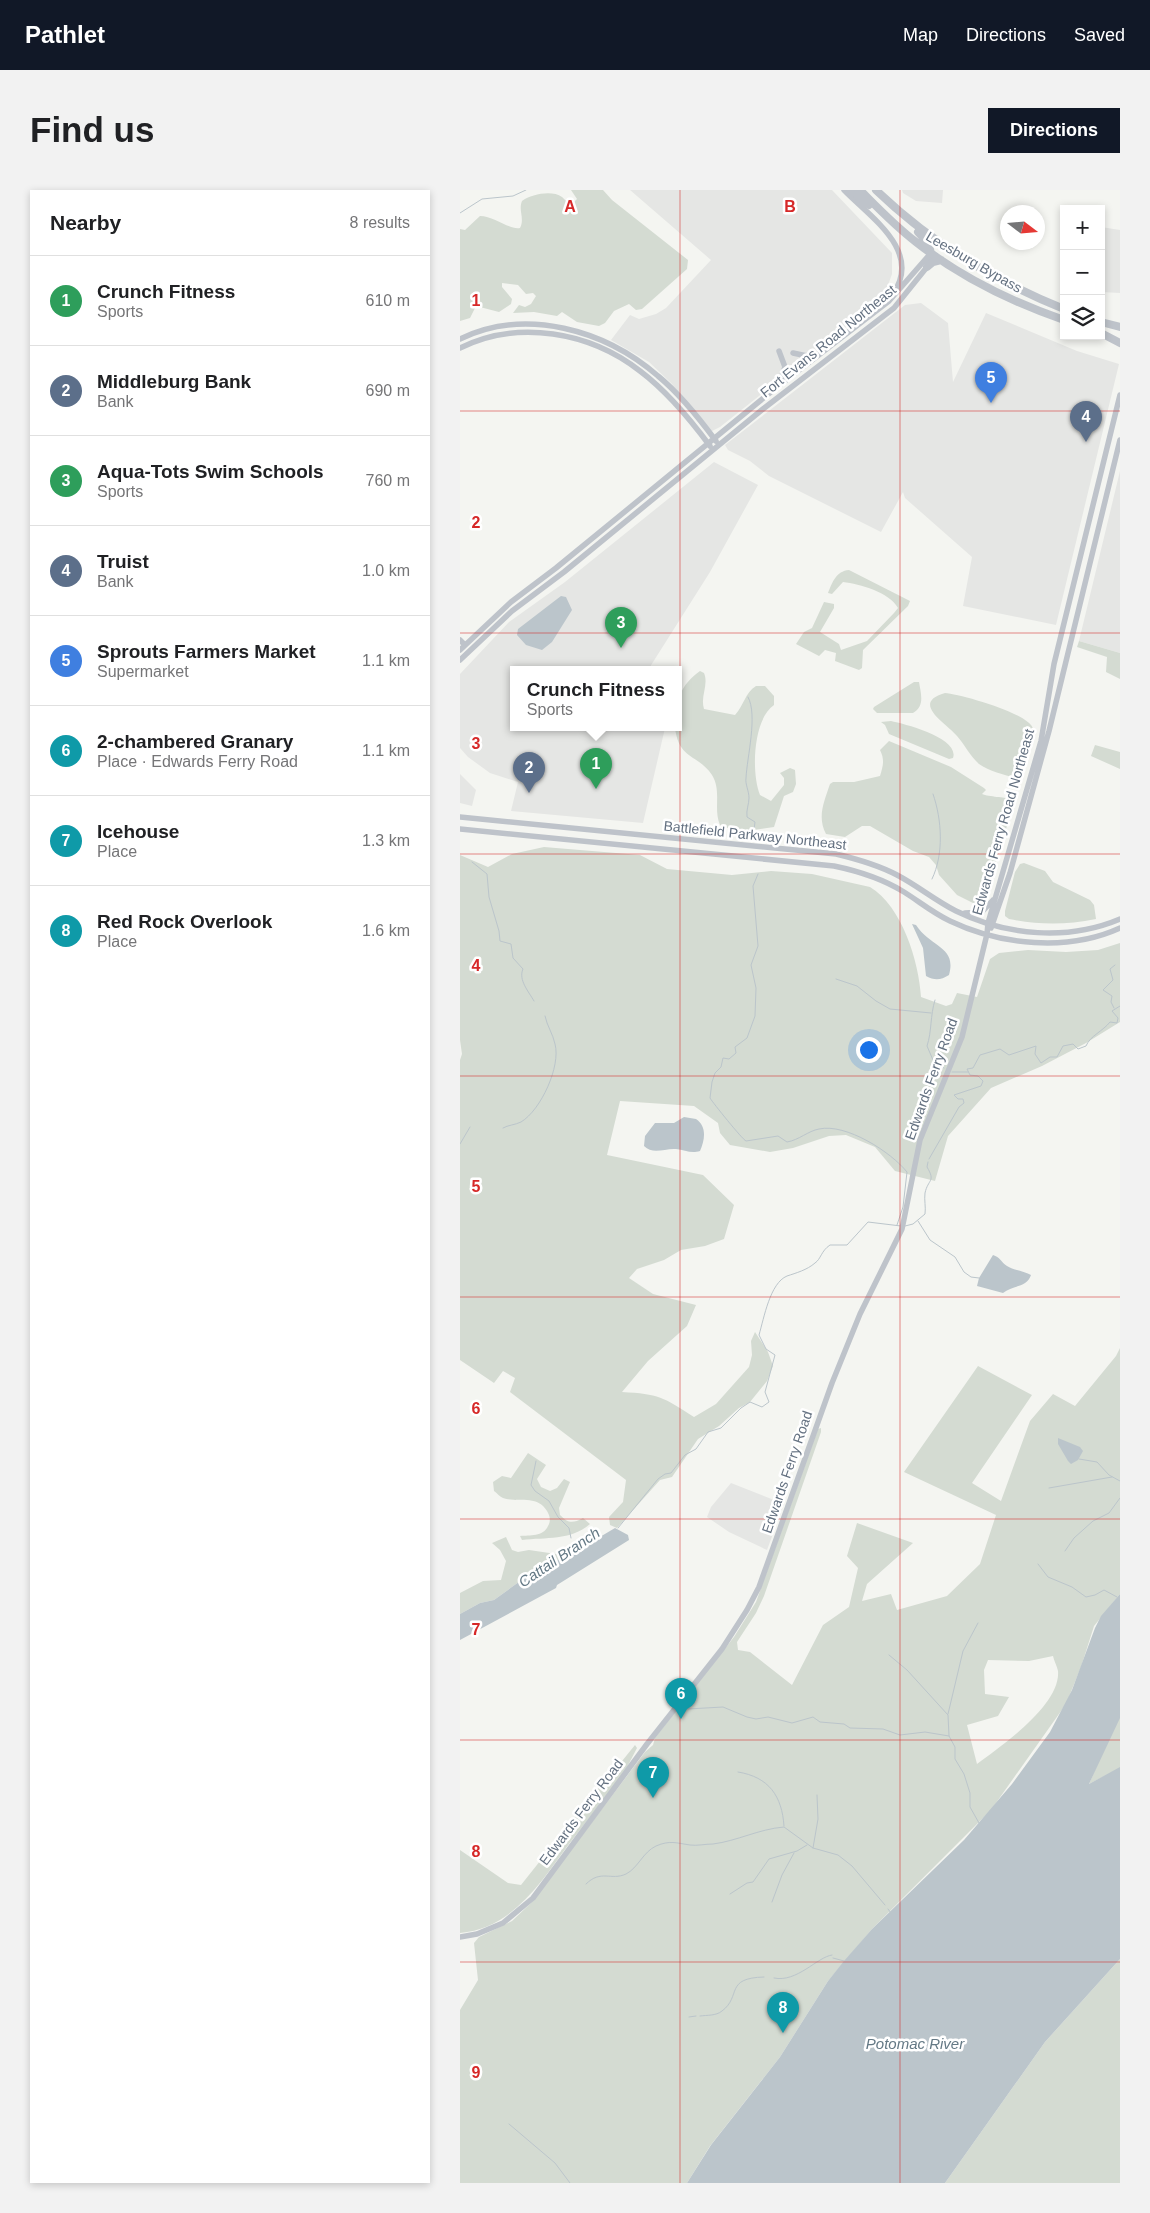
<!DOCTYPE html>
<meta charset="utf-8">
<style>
body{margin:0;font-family:Helvetica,sans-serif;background:#f2f2f2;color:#202124}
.controls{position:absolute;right:15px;top:15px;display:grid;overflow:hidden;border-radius:0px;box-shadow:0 2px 8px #0003}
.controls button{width:45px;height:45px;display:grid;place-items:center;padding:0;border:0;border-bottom:1px solid #e0e0e0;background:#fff;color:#202124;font:25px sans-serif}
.compass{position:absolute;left:540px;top:15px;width:45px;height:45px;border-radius:50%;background:#fff;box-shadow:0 2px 8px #0003;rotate:106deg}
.you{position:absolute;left:408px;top:859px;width:18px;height:18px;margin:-12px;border:4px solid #fff;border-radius:50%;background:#1a73e8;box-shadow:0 0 0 8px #1a73e833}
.badge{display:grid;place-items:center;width:32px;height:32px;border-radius:50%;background:#111827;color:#fff;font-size:16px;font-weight:700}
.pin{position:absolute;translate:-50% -41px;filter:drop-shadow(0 1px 2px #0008)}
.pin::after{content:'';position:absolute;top:26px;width:18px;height:15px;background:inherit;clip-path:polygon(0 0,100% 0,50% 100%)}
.popup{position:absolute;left:50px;top:476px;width:172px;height:65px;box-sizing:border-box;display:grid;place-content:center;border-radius:0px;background:#fff;filter:drop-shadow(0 1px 4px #0005);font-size:16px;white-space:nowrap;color:#757577}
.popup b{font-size:19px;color:#202124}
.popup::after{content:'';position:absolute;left:50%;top:100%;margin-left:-10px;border:10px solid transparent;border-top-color:#fff}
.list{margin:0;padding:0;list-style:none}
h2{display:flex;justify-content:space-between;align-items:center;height:65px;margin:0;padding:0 20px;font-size:21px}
h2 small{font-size:16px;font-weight:400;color:#757577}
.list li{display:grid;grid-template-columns:32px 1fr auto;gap:15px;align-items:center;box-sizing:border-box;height:90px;padding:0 20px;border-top:1px solid #e0e0e0}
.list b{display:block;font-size:19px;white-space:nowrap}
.list p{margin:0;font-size:16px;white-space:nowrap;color:#757577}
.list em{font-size:16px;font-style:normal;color:#757577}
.icon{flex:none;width:28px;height:28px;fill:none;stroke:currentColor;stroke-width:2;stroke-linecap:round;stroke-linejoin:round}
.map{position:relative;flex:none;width:660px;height:1993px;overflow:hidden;border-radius:0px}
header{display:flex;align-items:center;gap:30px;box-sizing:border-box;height:70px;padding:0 25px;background:#111827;color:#fff}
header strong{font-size:24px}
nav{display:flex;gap:28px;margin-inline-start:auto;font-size:18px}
.intro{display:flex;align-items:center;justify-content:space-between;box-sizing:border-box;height:120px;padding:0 30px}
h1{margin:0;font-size:35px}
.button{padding:12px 22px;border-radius:0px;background:#111827;color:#fff;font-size:18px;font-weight:700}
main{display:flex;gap:30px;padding:0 30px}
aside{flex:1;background:#fff;border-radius:0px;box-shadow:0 2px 8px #0003}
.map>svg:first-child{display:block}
.built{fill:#e5e6e4}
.green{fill:#d4dbd2;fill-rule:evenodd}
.water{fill:#bbc5cb}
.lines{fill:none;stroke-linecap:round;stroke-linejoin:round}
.stream{stroke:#bbc5cb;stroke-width:1}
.secondary{stroke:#bec3ca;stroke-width:5.5}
.highway{stroke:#bec3ca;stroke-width:8}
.grid{fill:none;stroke:#d62828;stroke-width:1;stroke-opacity:0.55}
.labels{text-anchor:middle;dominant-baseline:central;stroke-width:5;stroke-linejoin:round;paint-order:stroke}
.street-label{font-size:14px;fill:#647181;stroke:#fff}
.water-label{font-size:15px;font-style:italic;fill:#647985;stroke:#fff}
.grid-label{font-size:16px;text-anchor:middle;font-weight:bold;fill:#d62828;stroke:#fff;stroke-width:5;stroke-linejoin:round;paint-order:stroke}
</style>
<header>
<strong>Pathlet</strong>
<nav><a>Map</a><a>Directions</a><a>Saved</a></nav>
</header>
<div class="intro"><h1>Find us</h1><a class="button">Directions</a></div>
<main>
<aside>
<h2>Nearby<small>8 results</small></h2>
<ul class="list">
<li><span class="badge" style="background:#2e9e5b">1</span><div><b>Crunch Fitness</b><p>Sports</p></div><em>610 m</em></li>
<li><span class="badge" style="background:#5c6f8a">2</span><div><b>Middleburg Bank</b><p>Bank</p></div><em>690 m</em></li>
<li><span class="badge" style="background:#2e9e5b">3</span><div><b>Aqua-Tots Swim Schools</b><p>Sports</p></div><em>760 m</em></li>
<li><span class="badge" style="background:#5c6f8a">4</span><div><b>Truist</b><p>Bank</p></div><em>1.0 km</em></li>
<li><span class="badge" style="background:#3f7fe0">5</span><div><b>Sprouts Farmers Market</b><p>Supermarket</p></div><em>1.1 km</em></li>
<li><span class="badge" style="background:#0f9aa8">6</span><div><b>2-chambered Granary</b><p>Place · Edwards Ferry Road</p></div><em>1.1 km</em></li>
<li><span class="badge" style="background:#0f9aa8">7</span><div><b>Icehouse</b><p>Place</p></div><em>1.3 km</em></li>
<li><span class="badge" style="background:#0f9aa8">8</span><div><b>Red Rock Overlook</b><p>Place</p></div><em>1.6 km</em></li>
</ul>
</aside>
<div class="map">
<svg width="660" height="1993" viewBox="0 0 660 1993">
<rect width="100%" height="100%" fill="#f4f5f1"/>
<path class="built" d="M170,0H372L432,63V84L427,98L421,107L400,126L260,237L252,241L211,193L189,172L151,150L170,125L179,129L196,124L206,118L251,70Z
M442,0H483L482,13L456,11L443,3Z
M641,37L660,40V103L641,102Z
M461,113L488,133L493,192L526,123L617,161L659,174L596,435L503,416L512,367L445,308L443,302L421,342L309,286L290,271L268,260L265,255L445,115Z
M254,272L298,295L250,382L188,480H54V538H205L183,633L51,621L58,592L30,583L8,567L0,558V484L49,432L105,392Z
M660,281V463L619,451Z
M0,584L16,600L12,616L0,613Z
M271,1293L324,1314L307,1360L269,1342L247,1327L251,1317Z"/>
<path class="green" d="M111,0H143L152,10L228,70L227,79L182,119L176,120L169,114L154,121L145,133L139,136L117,132L102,122L97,126L74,122L53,123L59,115L65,117L71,114L76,106L73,103L66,104L58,95L42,93V97L52,109L51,114L39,122L16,116L10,128L0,131V39L5,40L20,26C34,26 49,40 60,38C65,28 58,21 62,11C72,4 92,0 102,7C106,11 107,12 112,14L117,9Z
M389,380L450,411L448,416L403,460L402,478L399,480L375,471L376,463L365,460L359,466L336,454L344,442L352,438L364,412L374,414V418L360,442L379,454L381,460L407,451L434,423L438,418C429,402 400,394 383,392L372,404L368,403C372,393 376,381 389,380Z
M619,451L660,463V489L646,482L647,467L617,457Z
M240,481L244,483C249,495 240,506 244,519L275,525C284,515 285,503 296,496H305L314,506V515C293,529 291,583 300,605L311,611L324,595V588L320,583L330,578L335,580L336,594L333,602L324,606L314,637L278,642L260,635C253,619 262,601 252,585C238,564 219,570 215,538H218C218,511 216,499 240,481Z
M454,492H459C461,504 465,516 453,523H417L413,519L414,517Z
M485,503C500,504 571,524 573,539C574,550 564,574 560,584L556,588C544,585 529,581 519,574C510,566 505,555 497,546C486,533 450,513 485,503Z
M431,531C445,534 500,548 493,568L489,569L429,544L425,535L421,532Z
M429,551L491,577L524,598L526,600L522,604C529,607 546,607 548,609C559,618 525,698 521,713L517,715L497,705L479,685L476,675L469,667L453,661L410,636H402L385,647L366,644C357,627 364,612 370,594L373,592H394L420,586C423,576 425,570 420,560Z
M635,555L660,562V579L631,566Z
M84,657L180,665L207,679L272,685L311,681L352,684L410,697C442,716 459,772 461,807L486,816L492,814L497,803L517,807L530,769L539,763L568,760L606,762L638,760L660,753V832L626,853L582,876L531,898L488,946L475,991L435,981L415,957L386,945L369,946L333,958L310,962L270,955L260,943L258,933L234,916L160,911L147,965L243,985L274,1015L264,1049L245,1056L221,1060L204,1070L177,1079L169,1088L193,1104L236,1115L227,1136L188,1171L162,1202C199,1204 203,1207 234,1227L256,1214L289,1177L292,1165L291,1151L295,1142L308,1162L313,1176L307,1191L290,1212L279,1218L259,1236L238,1249L212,1287L200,1290L157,1338L150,1335L149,1327L163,1312L166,1290L50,1202L55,1188L43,1181L34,1193L0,1170V870L2,864L0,850V665L28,677L52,664Z
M564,673L585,681L593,692L630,710L634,715L636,729C606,735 579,735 549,729L545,726V721L555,682L560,674Z
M660,1158V1404L634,1436L621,1477L606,1514L531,1620L412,1739L368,1791L320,1867L250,1956L227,1993H0V1820L18,1790L14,1753L19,1747L52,1731L71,1713L185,1562L193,1555L195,1548L274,1447L296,1412L358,1239L361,1238V1242L304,1406L296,1423L277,1452L278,1460L290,1462L332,1495L363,1435L389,1417L398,1378L387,1366L397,1333L453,1353L407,1394L402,1411L431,1404L437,1420L487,1406L520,1374L536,1325L444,1282L518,1176L572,1205L512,1293L541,1311L570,1231L593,1204L615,1216L656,1166ZM593,1466C594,1471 597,1476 598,1481C601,1515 541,1556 517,1574L507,1535L538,1526L549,1507L525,1504L524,1480L528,1470L569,1471Z
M68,1263L86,1275L77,1289L81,1297L90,1301L97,1298L104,1289L110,1292L99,1318L100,1325C108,1333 112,1334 123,1328L130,1334C110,1351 86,1347 62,1350L60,1346C70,1345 83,1347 88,1336C91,1331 90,1326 87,1321C77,1304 59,1313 43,1308C40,1307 37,1303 34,1301L33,1292L42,1286L51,1288Z
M46,1347L52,1360L58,1362L69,1360L103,1365L92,1376H81L34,1410L20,1413L0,1424V1403L23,1391L41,1390L46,1371L40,1360L32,1353Z
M660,1522V1578L629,1594Z
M175,1555L177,1558L165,1581C147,1605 128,1630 109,1654C81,1692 52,1739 0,1743V1660L48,1693L61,1695L150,1583L158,1576Z
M660,1769V1993H485L585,1852Z"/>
<path class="water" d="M101,406L106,407L112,420L92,452L82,460L66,455L57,445L58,439Z
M452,734L456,735C471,758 497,756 489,785C481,790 475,791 466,786L463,758Z
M224,927L236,929C247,936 245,950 240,961C231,964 225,960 216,959C205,958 193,965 184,956L185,946L195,933H214Z
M533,1065C540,1067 541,1072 547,1076C553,1080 564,1081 571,1085C567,1098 552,1095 543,1103L517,1096L519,1088Z
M598,1248L620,1257L623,1261L618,1270L611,1274L608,1271L598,1254Z
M155,1338L168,1345L169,1350L97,1395L96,1398L0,1450V1424L20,1413L34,1410L81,1376H92L103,1365L123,1357Z
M660,1404V1528L629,1594L660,1577V1769L585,1852L485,1993H227L251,1955L320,1867L368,1791L384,1771L412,1739L504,1650L552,1594L590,1542L612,1500L635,1438L641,1426Z"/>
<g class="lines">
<path class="stream" d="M0,23L22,9L53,6L66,0
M288,507C298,525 287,567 286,588C285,594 289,601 289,608C289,614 286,620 287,627L295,632L294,640
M12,672L27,684L29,707L39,741L40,751L51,754L53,768L63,779C58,790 69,802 74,811
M298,684L293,696L298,756L291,775L296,798L295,826L287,848L275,857L276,863L269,869L263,868L261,877L255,883L252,892L250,908C253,913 282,949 286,951L318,946L327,952C339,950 348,941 359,939C386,933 431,962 447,982L443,1017L437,1035
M472,689C484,664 482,630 473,604
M376,789L397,796L416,811L430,819L471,823
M475,810C470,826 472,841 467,856L473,870L484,878
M654,818L651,812L652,806L643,800L653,790L650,779L655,775
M492,882H508
M43,938C48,935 55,935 61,932C81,920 101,876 95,854C93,844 87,836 85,826
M0,954L10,937
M469,969L499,917L504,913L503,909H498L494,905L521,896L523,891L518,886L510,885L507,879L513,878L520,865L540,859L549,865L576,856L575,864L581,873L590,867H597L603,856L613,854L618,859L626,856C630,846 643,841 650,832L657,833L658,828L652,821L660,816
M458,1031L470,1050L495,1067L504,1082L511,1087L519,1088
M445,1036L453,1034L465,1024C466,1017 464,1010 465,1003C468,989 476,992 467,977L468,972
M619,1269L637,1272L649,1285L660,1291
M76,1271L71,1295L75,1301L89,1311L98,1327L109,1338L111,1348
M589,1298L652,1287
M158,1338L198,1289L205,1284L211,1283L225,1265L236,1259L248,1242L261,1238L281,1218L290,1212L302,1217L309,1212L305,1202L315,1165L306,1159L299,1145C304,1128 310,1093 327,1086C336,1083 347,1080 355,1073C361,1069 361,1061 370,1055H387L408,1032L441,1036
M112,1354L114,1360
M605,1361L614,1348L633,1331L649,1323L660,1308
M578,1374L588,1387L612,1397L626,1407L635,1405L644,1400L657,1407
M429,1465L447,1480L488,1525L489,1546L495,1557V1569L504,1584L510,1603V1617L519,1633
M228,1519L263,1517L287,1527L296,1529L308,1527L332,1533L353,1527L360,1532L384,1534L390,1538L423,1539L440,1545L465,1542L489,1546
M488,1524L503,1461L518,1433
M278,1582C309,1587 322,1606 324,1636
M353,1658L358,1629L357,1605
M126,1694C141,1679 151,1691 166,1684C178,1678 183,1662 196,1656C210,1650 216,1653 230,1655C237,1656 245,1654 253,1654C277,1651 299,1639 324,1637L353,1658L378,1665L392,1676L425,1715
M270,1704L287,1693L293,1692L309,1669L337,1661L347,1655
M312,1712L322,1685L334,1663
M428,1719L431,1723
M373,1768L384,1771
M314,1788C337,1793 357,1767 372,1765
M240,1826C247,1825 256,1826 262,1821C282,1806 264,1788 304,1787
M229,1827L236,1826
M49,1934L95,1973L110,1993"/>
<path class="secondary" d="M384,0C410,27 463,61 433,104
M0,149C66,117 145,140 198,186C220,204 239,228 256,251
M0,158C58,129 130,142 180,181C208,202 230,229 250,256
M319,161L325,177L319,194
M333,163L347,166L360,164
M0,450L5,455
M0,460L51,412L96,378L317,197L429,111L471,63
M0,470L52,421L104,382L303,219L434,118L467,77L471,63
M0,627L376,664C397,669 418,675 437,685C458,696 476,711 496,721C547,746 608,751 660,729
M0,639L374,676C398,681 423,689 444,702C460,712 473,723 490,731C540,755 608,762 660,738
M505,723L522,722L533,710
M531,738L550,683L589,541L660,250
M0,1747L17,1744L43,1733L73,1708L187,1554L262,1459L287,1420L299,1397L372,1193L400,1124L442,1039L460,950L502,847L527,744L528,733L581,551L594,474L660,205"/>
<path class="highway" d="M391,0L409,15
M400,0C418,18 435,36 456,52C499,86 552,112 604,130
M416,0C470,52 534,91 604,119
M458,42L468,53L471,63
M467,77L473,72L481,70
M641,132L660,137
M641,143L660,153"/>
</g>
<path class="grid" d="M220,0V1993M440,0V1993M0,221H660M0,443H660M0,664H660M0,886H660M0,1107H660M0,1329H660M0,1550H660M0,1772H660"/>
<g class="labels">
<g class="street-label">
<text transform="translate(514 72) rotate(30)">Leesburg Bypass</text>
<text transform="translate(368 151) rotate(-39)">Fort Evans Road Northeast</text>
<text transform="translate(543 632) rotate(-74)">Edwards Ferry Road Northeast</text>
<text transform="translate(295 645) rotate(6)">Battlefield Parkway Northeast</text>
<text transform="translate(471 889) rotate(-70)">Edwards Ferry Road</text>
<text transform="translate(327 1282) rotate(-71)">Edwards Ferry Road</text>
<text transform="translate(121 1622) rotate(-53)">Edwards Ferry Road</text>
</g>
<g class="water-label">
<text transform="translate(99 1367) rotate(-34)">Cattail Branch</text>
<text x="455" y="1853">Potomac River</text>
</g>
</g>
<g class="grid-label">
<text x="110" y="22">A</text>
<text x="330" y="22">B</text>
<text x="16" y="116">1</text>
<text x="16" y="338">2</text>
<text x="16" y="559">3</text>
<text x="16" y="781">4</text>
<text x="16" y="1002">5</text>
<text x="16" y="1224">6</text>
<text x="16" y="1445">7</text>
<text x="16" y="1667">8</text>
<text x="16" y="1888">9</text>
</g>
</svg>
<div class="controls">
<button>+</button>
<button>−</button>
<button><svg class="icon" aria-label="layers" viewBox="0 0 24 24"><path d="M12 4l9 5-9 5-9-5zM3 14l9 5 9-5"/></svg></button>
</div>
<svg class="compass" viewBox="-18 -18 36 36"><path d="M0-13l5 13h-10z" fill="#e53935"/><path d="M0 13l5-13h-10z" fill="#757577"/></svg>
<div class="you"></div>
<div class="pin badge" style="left:136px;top:599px;background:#2e9e5b">1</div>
<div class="popup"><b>Crunch Fitness</b>Sports</div>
<div class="pin badge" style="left:69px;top:603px;background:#5c6f8a">2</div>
<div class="pin badge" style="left:161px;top:458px;background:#2e9e5b">3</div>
<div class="pin badge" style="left:626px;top:252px;background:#5c6f8a">4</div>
<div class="pin badge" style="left:531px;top:213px;background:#3f7fe0">5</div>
<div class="pin badge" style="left:221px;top:1529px;background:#0f9aa8">6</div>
<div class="pin badge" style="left:193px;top:1608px;background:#0f9aa8">7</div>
<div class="pin badge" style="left:323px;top:1843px;background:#0f9aa8">8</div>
</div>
</main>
